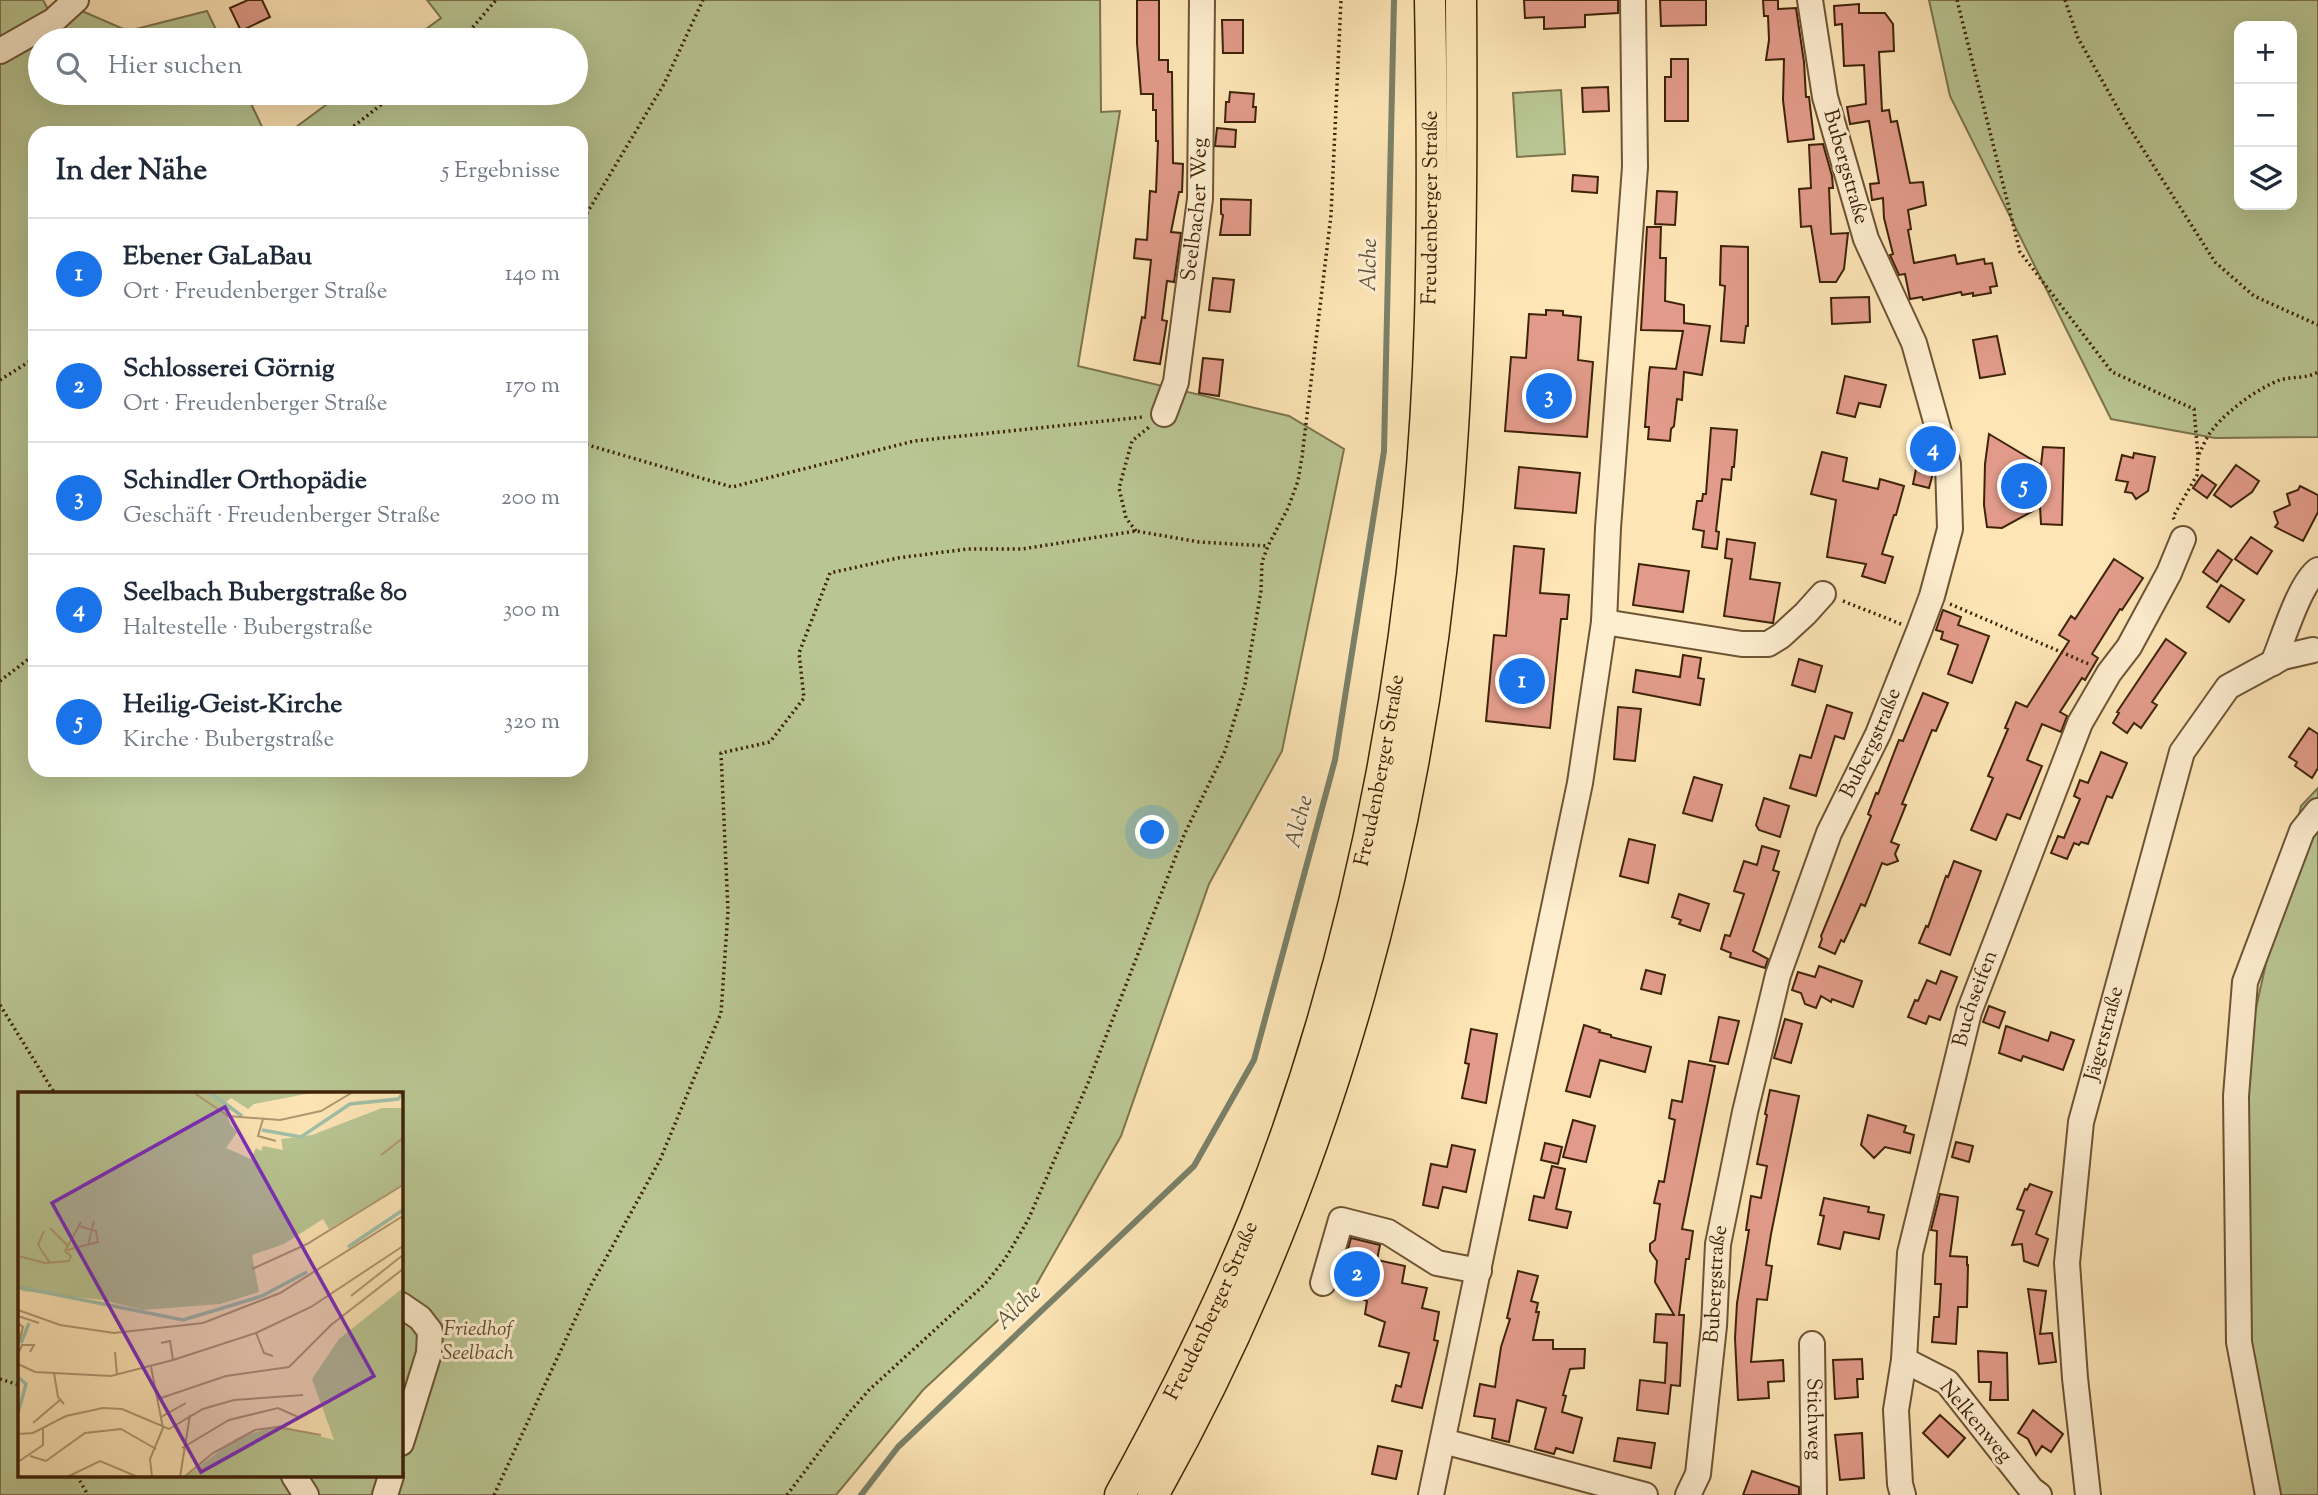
<!DOCTYPE html>
<html lang="de">
<meta charset="utf-8">
<style>
body{margin:0;font-family:"Sorts Mill Goudy",serif;background:#f2f2f3;color:#1f2937}
.controls{position:absolute;right:21px;top:21px;display:grid;overflow:hidden;border-radius:14px;box-shadow:0 7px 28px #0002}
.controls button{width:63px;height:63px;display:grid;place-items:center;padding:0;border:0;border-bottom:2px solid #e0e1e3;background:#fff;color:#1f2937;font:35px sans-serif}
.you{position:absolute;left:1153px;top:833px;width:24px;height:24px;margin:-18px;border:5px solid #fff;border-radius:50%;background:#1a73e8;box-shadow:0 0 0 10px #1a73e833}
.badge{display:grid;place-items:center;width:46px;height:46px;border-radius:50%;background:#1a73e8;color:#fff;font-size:23px;font-weight:700}
.pin{position:absolute;translate:-50% -50%;border:4px solid #fff;box-shadow:0 2px 7px #0006}
.list{margin:0;padding:0;list-style:none}
h2{display:flex;justify-content:space-between;align-items:center;height:91px;margin:0;padding:0 28px;font-size:30px}
h2 small{font-size:23px;font-weight:400;color:#747a83}
.list li{display:grid;grid-template-columns:46px 1fr auto;gap:21px;align-items:center;box-sizing:border-box;height:112px;padding:0 28px;border-top:2px solid #e0e1e3}
.list b{display:block;font-size:26px;white-space:nowrap}
.list p{margin:0;font-size:23px;white-space:nowrap;color:#747a83}
.list em{font-size:23px;font-style:normal;color:#747a83}
.icon{flex:none;width:38px;height:38px;fill:none;stroke:currentColor;stroke-width:2;stroke-linecap:round;stroke-linejoin:round}
.map{position:relative;flex:none;width:2318px;height:1495px;overflow:hidden}
.search{position:absolute;background:#fff;box-shadow:0 7px 28px #0002;left:28px;top:28px;width:560px;height:77px;display:flex;align-items:center;gap:18px;box-sizing:border-box;padding:0 24px;border-radius:38px;color:#747a83;font-size:26px}
.panel{position:absolute;background:#fff;box-shadow:0 7px 28px #0002;left:28px;top:126px;width:560px;height:651px;border-radius:21px}
.map>svg:first-child{display:block}
.green{fill:#b9c693;stroke:#7c744e;stroke-width:2;fill-rule:evenodd}
.lines{fill:none;stroke-linecap:round;stroke-linejoin:round}
.stream{stroke:#7a8169;stroke-width:6}
.building{fill:#e29b8a;stroke:#3f2309;stroke-width:2}
.minor-casing{stroke:#6e5434;stroke-width:28}
.major-casing{stroke:#3f2309;stroke-width:33}
.path{stroke:#3f2309;stroke-width:3.5;stroke-dasharray:2 3.5;stroke-linecap:butt}
.minor{stroke:#feeed0;stroke-width:24}
.major{stroke:#fde5b6;stroke-width:30}
.labels{text-anchor:middle;dominant-baseline:central;stroke-width:6;stroke-linejoin:round;paint-order:stroke}
.street-label{font-size:21px;fill:#3f2309;stroke:#feeed0}
.park-label{font-size:21px;font-style:italic;fill:#5e4c2c;stroke:#feeed0}
.water-label{font-size:23px;font-style:italic;fill:#5c5239;stroke:#feeed0}
.inset-river{fill:none;stroke:#a1c0a9;stroke-width:3.5}
.inset-road{fill:none;stroke:#b19771;stroke-width:2}
.view{fill:#7b2cbf;fill-opacity:0.15;stroke:#7b2cbf;stroke-width:3.5}
.inset-edge{fill:none;stroke:#3f2309;stroke-width:3.5}
</style>
<div class="map">
<svg width="2318" height="1495" viewBox="0 0 2318 1495">
<rect width="100%" height="100%" fill="#fde5b6"/>
<filter id="stains"><feTurbulence type="fractalNoise" baseFrequency=".00286" numOctaves="4"/><feColorMatrix values="0 0 0 0 .2 0 0 0 0 .09 0 0 0 0 .02 0 0 0 .5 -.17"/></filter>
<radialGradient id="worn" r=".72"><stop offset=".6" stop-color="#630" stop-opacity="0"/><stop offset="1" stop-color="#630" stop-opacity=".3"/></radialGradient>
<path class="green" d="M0,0H43L51,15L82,11L128,31L207,11L221,40H40V93H246L265,133H35V770H581V133H288L342,93H576V40H411L441,18L427,0H1100L1101,112L1120,111L1078,366L1289,416L1344,449L1282,751L1209,884L1121,1136L1036,1285L923,1390L836,1495H0ZM19,1094H401V1476H19Z
M1929,0H2318V437L2215,438L2111,419L1950,96ZM2239,26H2292V205H2239Z
M1561,90L1565,154L1517,157L1513,93Z
M2318,788V1495H2265L2228,1134L2301,806Z"/>
<g class="lines">
<path class="stream" d="M861,1495L898,1447L1194,1166L1254,1060L1335,760L1384,451L1394,0"/>
</g>
<path class="building" d="M248,0H262L270,17L241,31L230,8Z
M1137,0H1159V60H1168V72H1172L1173,163L1183,164L1182,192H1179L1171,232L1181,233L1174,282L1167,281L1162,320L1167,321L1160,364L1134,360L1142,317L1145,318L1151,260L1134,258L1136,239L1147,240L1150,191L1156,192L1158,141H1156V110H1153V94H1141L1137,43Z
M1524,0H1618V13L1585,15V27L1544,29V17L1525,18Z
M1660,0H1706V25L1661,26Z
M1763,0H1778V9L1796,8L1804,62L1806,97H1809L1814,139L1788,142L1783,100L1784,59L1766,60L1769,40L1768,16H1764Z
M1859,4V13H1885L1893,24L1894,51L1879,52L1882,111L1889,110L1891,122L1897,121L1910,183L1923,182L1926,205L1908,210L1911,229L1908,230L1914,263L1955,255L1957,264L1984,259L1985,264L1992,263L1997,286L1990,287L1991,293L1973,296V293L1962,295L1961,292L1923,300L1922,297L1910,299L1905,274L1899,275L1890,255L1893,254L1884,218L1883,198L1872,200L1870,184L1879,183L1869,121L1850,124L1847,107L1866,104L1864,65L1844,66L1842,24L1835,25L1834,6Z
M1222,20H1243V53H1223Z
M1671,59H1688V121H1665V77H1671Z
M1608,87L1609,111L1583,112L1582,88Z
M1230,92L1254,94L1253,107H1256L1255,122H1225L1226,102H1229Z
M1217,128L1236,130L1235,147L1215,146Z
M1823,144L1832,176L1833,188H1829L1831,234L1848,233L1844,269L1836,282H1820L1811,226L1801,227L1799,189L1811,188L1809,145Z
M1573,175L1598,177L1597,193L1572,191Z
M1657,191L1677,192L1675,225L1655,224Z
M1221,199L1251,200L1250,235H1220L1223,215L1221,214Z
M1647,227H1661L1660,258H1666L1665,301L1684,305V323L1710,326L1702,375L1684,372L1682,400L1677,399L1674,426L1671,429L1670,441L1648,439L1649,427H1645L1649,374L1650,367L1676,369L1683,331L1641,330Z
M1721,246L1748,247V326H1746L1744,343L1721,341L1725,286L1720,285Z
M1213,278L1234,280L1230,312L1209,310Z
M1869,297L1870,322L1832,324L1831,298Z
M1546,310L1563,311V315L1581,317L1578,360L1593,362L1587,437L1505,431L1511,357L1526,358L1529,314L1546,315Z
M1997,336L2005,374L1980,378L1973,340Z
M1203,358L1223,360L1219,396L1199,393Z
M1845,376L1886,385L1880,407L1859,403L1855,417L1837,413Z
M1711,428L1737,430L1734,467H1732L1731,480L1722,479L1716,531L1719,532L1717,549L1702,547L1704,531L1693,529L1697,501H1702L1703,494H1706Z
M1989,434L2041,465L2043,447L2064,448L2062,525L2041,524L2040,507L2002,528L1987,527L1984,505L1985,464Z
M1911,436L1925,438L1927,444L1925,455L1908,453Z
M1822,452L1847,458L1843,481L1878,489L1880,479L1904,486L1896,515H1894L1882,554L1893,557L1885,583L1862,576L1866,564L1827,557L1836,500L1811,494Z
M2134,453L2155,457L2148,491L2136,499L2132,493L2125,492L2128,482L2116,480L2122,455L2133,458Z
M2236,465L2259,481L2252,492L2231,507L2214,495Z
M1519,467L1580,473L1576,513L1515,508Z
M1916,469L1933,473L1929,488L1913,484Z
M2202,475L2216,485L2207,498L2193,488Z
M2300,486L2318,495V512L2303,541L2275,527L2278,523L2274,512L2290,505L2287,494L2298,490Z
M2251,537L2272,551L2257,574L2235,559Z
M1727,539L1755,543L1750,579L1780,583L1773,623L1724,616L1732,559L1725,558Z
M1514,546L1544,549L1540,593L1569,595L1567,619H1561L1550,728L1486,721L1494,635L1506,636Z
M2218,550L2232,560L2217,582L2203,572Z
M2114,559L2143,578L2122,610L2120,609L2092,654L2098,658L2085,680L2082,678L2060,712L2067,716L2061,732L2042,724L2027,760L2042,766L2020,819L2007,814L1996,840L1971,830L1993,778L1988,776L2008,729L2005,728L2016,702L2027,707L2069,641L2059,635L2071,616L2075,619Z
M1639,564L1689,571L1683,612L1633,605Z
M2221,585L2244,600L2229,622L2207,607Z
M1943,610L1961,617L1958,625L1989,636L1972,683L1948,674L1958,645L1941,639L1943,632L1936,630Z
M2166,639L2186,653L2152,702L2157,705L2141,728L2134,723L2127,733L2113,723L2119,713L2117,712Z
M1683,655L1701,658L1698,678L1704,679L1700,705L1633,692L1636,670L1680,677Z
M1799,659L1822,666L1815,692L1792,685Z
M1923,693L1948,703L1936,731L1932,730L1902,804L1906,805L1891,842L1899,845L1895,854L1898,861L1887,865L1882,863L1865,906L1861,904L1844,942L1841,940L1835,954L1819,947L1822,939L1821,936L1871,816L1868,814L1876,793L1878,794L1899,740L1903,741Z
M1827,705L1852,713L1844,739L1835,736L1816,796L1790,788L1800,755L1811,758Z
M1618,707L1641,709L1635,761L1614,759Z
M2309,728L2318,734V768L2312,778L2295,766L2297,762L2289,757Z
M2101,752L2127,763L2112,798L2107,796L2088,844L2081,842L2079,845L2074,843L2067,859L2051,853L2058,836L2064,838L2080,799L2074,796L2080,780L2088,783Z
M1694,777L1722,785L1712,821L1683,813Z
M1764,798L1789,806L1780,837L1759,830L1756,825Z
M1629,839L1655,845L1648,883L1620,876Z
M1762,846L1779,851L1773,870L1779,872L1753,951L1768,959L1765,968L1730,957L1731,953L1721,949L1725,935L1730,936L1744,894L1734,891L1744,861L1757,865Z
M1954,861L1981,871L1950,955L1919,943L1926,926L1928,927L1946,876L1948,877Z
M1679,894L1709,904L1700,931L1679,924L1681,920L1672,917Z
M1819,966L1862,981L1853,1007L1832,999L1831,1002L1821,996L1816,1008L1805,1004L1801,993L1792,990L1798,972L1815,977Z
M1646,970L1665,975L1661,994L1641,989Z
M1941,971L1957,977L1940,1020L1929,1016L1926,1024L1908,1017L1915,1000L1918,1001L1927,980L1936,984Z
M1989,1006L2005,1012L1999,1028L1983,1022Z
M1719,1017L1739,1021L1728,1064L1710,1061Z
M1785,1019L1802,1024L1791,1063L1774,1058Z
M1584,1025L1600,1030L1599,1032L1611,1035V1037L1651,1047L1645,1072L1600,1060L1590,1097L1566,1091Z
M2006,1026L2048,1041L2051,1032L2074,1040L2063,1070L2023,1056L2021,1061L1999,1053Z
M1471,1029L1497,1034L1486,1103L1462,1098L1469,1064L1465,1063Z
M1689,1061L1715,1066L1682,1229L1693,1231L1689,1259H1686L1679,1315H1684L1680,1386L1671,1385L1668,1414L1637,1410L1640,1380L1665,1383L1667,1343L1654,1342L1656,1314L1674,1315L1655,1282L1657,1261L1650,1251V1244L1655,1240L1660,1204L1654,1203L1659,1181L1664,1182L1675,1120L1669,1118L1672,1100L1682,1102Z
M1770,1090L1799,1096L1771,1234L1766,1265L1772,1266L1767,1300L1757,1299L1751,1362L1783,1360L1784,1381L1768,1382L1769,1398L1738,1400L1735,1338L1737,1303L1749,1230H1746L1751,1196L1761,1198L1767,1166L1757,1164L1767,1115L1765,1114Z
M1868,1115L1906,1126L1904,1132L1914,1135L1910,1153L1885,1147L1874,1158L1861,1145Z
M1573,1120L1595,1126L1586,1162L1563,1157Z
M1956,1142L1973,1146L1969,1162L1952,1157Z
M1545,1143L1562,1147L1558,1164L1541,1160Z
M1452,1145L1475,1150L1466,1192L1443,1187L1438,1208L1423,1205L1431,1164L1447,1167Z
M1552,1166L1565,1169L1556,1209L1571,1212L1567,1228L1529,1220L1534,1196L1544,1198Z
M2030,1184L2052,1192L2036,1234L2048,1239L2038,1266L2024,1261L2022,1244L2012,1245L2024,1211L2017,1209L2025,1189L2027,1190Z
M1940,1194L1958,1197L1950,1256L1967,1257V1265H1968L1967,1307H1958L1956,1344L1932,1342L1934,1317H1939L1941,1284H1935L1937,1231L1931,1230Z
M1824,1198L1869,1207L1868,1212L1884,1215L1879,1239L1844,1232L1840,1249L1818,1244L1824,1216L1820,1215Z
M1351,1238L1380,1245L1377,1260L1405,1266L1402,1283L1427,1288L1422,1308L1439,1312L1434,1340L1438,1341L1422,1408L1392,1401L1396,1385L1401,1387L1409,1353L1379,1346L1385,1322L1365,1314L1367,1301L1337,1288Z
M1518,1271L1538,1276L1531,1301L1538,1303L1536,1312H1539L1533,1340H1553V1349H1585L1584,1368L1570,1369L1563,1395L1566,1396L1562,1412L1582,1418L1573,1453L1556,1448L1554,1454L1535,1449L1546,1408L1517,1400L1509,1442L1492,1438L1495,1419L1474,1416L1480,1384L1495,1387L1501,1347L1510,1319L1507,1318Z
M2028,1289L2046,1291L2040,1334L2052,1333L2056,1362L2039,1364Z
M1978,1351L2007,1353L2008,1400H1990L1991,1382H1979Z
M1862,1359L1863,1379H1857L1858,1397L1835,1399L1833,1360Z
M2033,1410L2063,1434L2051,1452L2042,1446L2036,1455L2028,1439L2018,1433Z
M1940,1415L1965,1438L1948,1457L1923,1433Z
M1862,1433L1864,1478L1840,1480L1835,1435Z
M1618,1438L1655,1443L1651,1468L1614,1461Z
M1378,1446L1402,1451L1396,1479L1372,1474Z
M1752,1471L1799,1487V1495H1743Z"/>
<g class="lines">
<defs>
<g id="minor">
<path d="M0,51L53,21L76,0"/>
<path id="s1" d="M1164,414L1176,382L1200,199L1202,0"/>
<path d="M1604,622L1742,644H1768L1781,636L1805,614L1823,594"/>
<path d="M2273,663C2283,640 2299,584 2318,570"/>
<path d="M1323,1283L1341,1220L1388,1232L1437,1263L1479,1271"/>
<path d="M401,1305L420,1318L430,1331L429,1353L401,1443"/>
<path id="s2" d="M1812,1344L1814,1495"/>
<path d="M1904,1360L1947,1382L2031,1489L2039,1495"/>
<path d="M1443,1441L1645,1495"/>
<path d="M294,1476L306,1495"/>
<path d="M385,1495L391,1476"/>
<path d="M1431,1495L1580,783L1604,622L1608,528L1635,167L1633,0"/>
<path id="s3" d="M1688,1495L1698,1474L1714,1326L1718,1244L1745,1112L1778,975L1829,833L1878,734L1919,631L1932,596L1950,529L1948,464L1914,343L1866,239L1825,97L1810,0"/>
<path id="s4" d="M1903,1495L1900,1484L1896,1410L1904,1360L1910,1253L1969,1012L2080,723L2109,673L2129,647L2169,573L2183,539"/>
<path id="s5" d="M2088,1495L2075,1378L2067,1263L2081,1122L2182,752L2228,687L2283,657L2313,650"/>
<path d="M2268,1495L2239,1342L2236,1096L2245,982L2302,831L2318,811"/>
</g>
<g id="major">
<path id="s6" d="M1120,1495C1170,1404 1217,1312 1256,1215C1367,934 1421,621 1430,319C1433,213 1432,106 1430,0"/>
<path d="M1153,1495C1331,1179 1427,819 1451,458C1462,306 1462,153 1461,0"/>
</g>
</defs>
<use href="#minor" class="minor-casing"/>
<use href="#major" class="major-casing"/>
<path class="path" d="M1957,0L2020,252L2112,372L2194,409L2198,456L2197,475L2173,517L2175,521
M2065,0L2078,38L2125,121L2215,262L2254,296L2318,325
M462,40L496,0
M345,133L396,93
M581,223L664,84L703,0
M0,380L35,358
M581,443L732,487L914,441L1143,417
M2199,454C2203,446 2207,436 2213,429C2227,411 2258,388 2280,380C2293,376 2306,379 2318,372
M1136,531L1126,518L1119,488L1132,441L1149,427
M1843,601L1901,624
M1950,604L2091,665
M0,681L35,654
M0,1005L55,1094
M0,1379L19,1385
M77,1476L88,1495
M494,1495L590,1287L660,1160L721,1013L728,911L721,753L770,742L804,698L799,653L830,573L898,558L967,549H1022L1136,531L1199,542L1268,546
M787,1495L848,1414L869,1390L985,1284L1005,1259L1028,1220L1088,1083L1184,835L1225,751L1245,684L1261,591L1262,562L1268,546L1288,508L1298,481L1302,457L1331,215L1341,0"/>
<use href="#minor" class="minor"/>
<use href="#major" class="major"/>
</g>
<g class="labels">
<g class="street-label">
<text transform="translate(1845 167) rotate(74)">Bubergstraße</text>
<text stroke="none"><textPath href="#s6" startOffset="1340">Freudenberger Straße</textPath></text>
<text stroke="none"><textPath href="#s1" startOffset="208">Seelbacher Weg</textPath></text>
<text stroke="none"><textPath href="#s3" startOffset="780">Bubergstraße</textPath></text>
<text stroke="none"><textPath href="#s6" startOffset="774">Freudenberger Straße</textPath></text>
<text stroke="none"><textPath href="#s4" startOffset="506">Buchseifen</textPath></text>
<text stroke="none"><textPath href="#s5" startOffset="466">Jägerstraße</textPath></text>
<text stroke="none"><textPath href="#s3" startOffset="214">Bubergstraße</textPath></text>
<text stroke="none"><textPath href="#s6" startOffset="206">Freudenberger Straße</textPath></text>
<text stroke="none"><textPath href="#s2" startOffset="75">Stichweg</textPath></text>
<text transform="translate(1975 1422) rotate(50)">Nelkenweg</text>
</g>
<g class="park-label">
<text x="478" y="1330">Friedhof<tspan x="478" dy="24">Seelbach</tspan></text>
</g>
<g class="water-label">
<text transform="translate(1370 265) rotate(-89)">Alche</text>
<text transform="translate(1300 822) rotate(-75)">Alche</text>
<text transform="translate(1019 1308) rotate(-44)">Alche</text>
</g>
</g>
<g transform="translate(18 1092)">
<rect width="385" height="385" fill="#fde5b6"/>
<path d="M0,0H298L236,12L230,17L213,6L208,10L214,14L209,22L212,32L219,40L208,56L233,67L238,56L243,59L245,54L265,58L263,47L294,43L364,16H385V93L311,137L305,127L266,152L234,163L241,200L202,212L125,218L85,208L5,199L0,196ZM385,196V385H167L219,346L261,333L316,348L294,287L321,247Z" fill="#b9c693"/>
<path class="inset-river" d="M191,0L224,24M244,38L283,45L332,12L380,7L385,1M330,155L385,118M0,195L165,228L244,204L289,180M3,251L11,231M0,321L8,292L0,285"/>
<path class="inset-road" d="M175,0L210,24L262,28L303,19L335,0M245,27L240,44L258,49M363,63L385,46M32,136L50,154M26,139L20,153L32,171M70,153L76,129M49,158L80,150L78,139L61,134M0,164L27,171L51,169L53,164L47,159L63,130M234,177L289,152L385,93M333,204L385,163M0,218L42,233L96,241L185,231L262,201L385,124M0,224L21,231M0,231L5,235L0,254M238,241L246,261L255,264M143,251L152,249L155,268M97,260L99,283M0,262L4,253H16L12,260M0,272L17,280L93,284L155,268L238,241L293,215L385,154M133,275L145,336L132,367L134,385M36,281L40,305L46,312M140,307L208,284L271,275L313,233L385,177M143,325L168,311M15,331L42,308M0,342L15,341L48,324L85,316L104,317L151,337L185,317L216,308L285,303M164,356L211,328L260,316L280,325M12,364L28,369L67,341L103,337L138,357M0,370L25,353V336M49,385L82,369L120,385M162,385L172,323M166,385L195,361L237,338L259,335L303,343"/>
<path class="view" d="M207,15L356,284L183,380L34,111Z"/>
<rect width="385" height="385" class="inset-edge"/>
</g>
<rect width="100%" height="100%" filter="url(#stains)"/>
<rect width="100%" height="100%" fill="url(#worn)"/>
</svg>
<div class="controls">
<button>+</button>
<button>−</button>
<button><svg class="icon" aria-label="layers" viewBox="0 0 24 24"><path d="M12 4l9 5-9 5-9-5zM3 14l9 5 9-5"/></svg></button>
</div>
<div class="you"></div>
<div class="pin badge" style="left:1522px;top:681px">1</div>
<div class="pin badge" style="left:1357px;top:1274px">2</div>
<div class="pin badge" style="left:1549px;top:396px">3</div>
<div class="pin badge" style="left:1933px;top:449px">4</div>
<div class="pin badge" style="left:2024px;top:486px">5</div>
<div class="search"><svg class="icon" aria-label="search" viewBox="0 0 24 24"><circle cx="10" cy="10" r="6"/><path d="M15 15l6 6"/></svg>Hier suchen</div>
<section class="panel">
<h2>In der Nähe<small>5 Ergebnisse</small></h2>
<ul class="list">
<li><span class="badge">1</span><div><b>Ebener GaLaBau</b><p>Ort · Freudenberger Straße</p></div><em>140 m</em></li>
<li><span class="badge">2</span><div><b>Schlosserei Görnig</b><p>Ort · Freudenberger Straße</p></div><em>170 m</em></li>
<li><span class="badge">3</span><div><b>Schindler Orthopädie</b><p>Geschäft · Freudenberger Straße</p></div><em>200 m</em></li>
<li><span class="badge">4</span><div><b>Seelbach Bubergstraße 80</b><p>Haltestelle · Bubergstraße</p></div><em>300 m</em></li>
<li><span class="badge">5</span><div><b>Heilig-Geist-Kirche</b><p>Kirche · Bubergstraße</p></div><em>320 m</em></li>
</ul>
</section>
</div>
